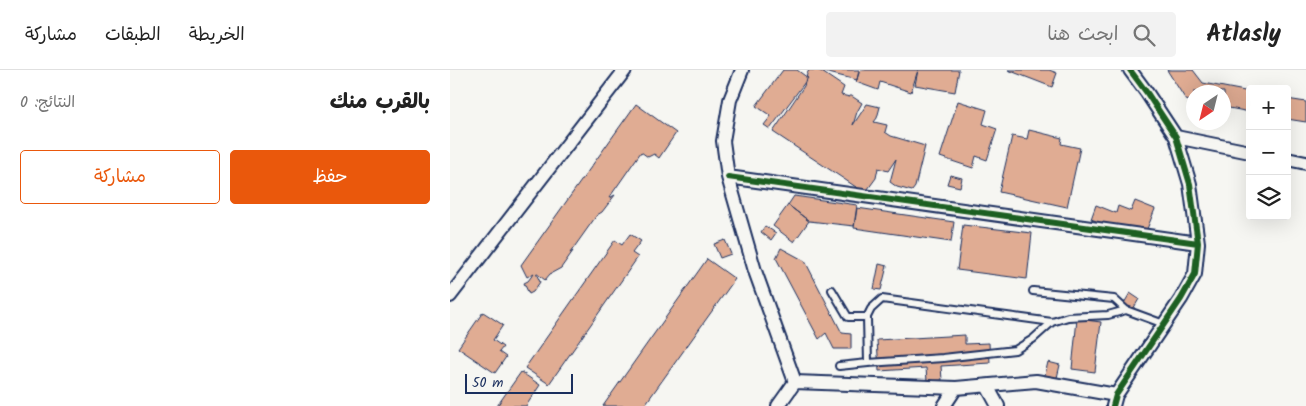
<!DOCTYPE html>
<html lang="ar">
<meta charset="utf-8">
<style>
body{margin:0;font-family:Kalam,"Playpen Sans Arabic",sans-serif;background:#f2f2f2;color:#222;direction:rtl}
.controls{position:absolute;right:15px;top:15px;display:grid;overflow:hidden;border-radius:5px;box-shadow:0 5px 20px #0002}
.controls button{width:45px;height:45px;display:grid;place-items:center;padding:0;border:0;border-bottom:1px solid #e0e0e0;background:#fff;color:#222;font:25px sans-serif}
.compass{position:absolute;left:736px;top:15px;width:45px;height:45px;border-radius:50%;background:#fff;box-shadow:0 5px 20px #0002;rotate:215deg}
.scale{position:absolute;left:15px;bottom:12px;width:108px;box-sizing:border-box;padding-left:5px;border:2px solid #1b2f5e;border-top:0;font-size:14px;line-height:18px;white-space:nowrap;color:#1b2f5e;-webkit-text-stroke:4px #f6f6f2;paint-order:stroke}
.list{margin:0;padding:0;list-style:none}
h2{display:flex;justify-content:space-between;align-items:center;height:65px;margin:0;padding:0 20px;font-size:21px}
h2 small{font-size:16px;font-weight:400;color:#767676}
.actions{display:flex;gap:10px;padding:15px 20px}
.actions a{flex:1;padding:11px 0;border:1px solid #ea580c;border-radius:5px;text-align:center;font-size:18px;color:#ea580c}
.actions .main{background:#ea580c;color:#fff}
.icon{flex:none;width:28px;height:28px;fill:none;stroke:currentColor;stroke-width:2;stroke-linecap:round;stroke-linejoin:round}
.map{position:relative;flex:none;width:856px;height:336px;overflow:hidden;direction:ltr}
header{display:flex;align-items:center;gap:30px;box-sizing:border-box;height:70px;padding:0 25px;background:#fff;border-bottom:1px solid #e0e0e0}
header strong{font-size:24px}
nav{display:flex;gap:28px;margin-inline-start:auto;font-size:18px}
.search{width:350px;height:45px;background:#f2f2f2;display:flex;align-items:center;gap:12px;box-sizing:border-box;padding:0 18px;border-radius:5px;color:#767676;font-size:19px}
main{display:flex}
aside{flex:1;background:#fff}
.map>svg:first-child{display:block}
.building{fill:#e0ac93;stroke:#1b2f5e}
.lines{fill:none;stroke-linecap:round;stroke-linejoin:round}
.service-casing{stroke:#1b2f5e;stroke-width:10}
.minor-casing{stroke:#1b2f5e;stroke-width:16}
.service{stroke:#f6f6f2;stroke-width:6}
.minor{stroke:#f6f6f2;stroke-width:12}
.cycleway-casing{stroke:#f6f6f2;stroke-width:9}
.cycleway{stroke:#1b5e20;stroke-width:6}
</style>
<header>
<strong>Atlasly</strong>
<div class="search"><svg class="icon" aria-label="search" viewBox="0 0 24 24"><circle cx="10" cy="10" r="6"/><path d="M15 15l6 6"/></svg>ابحث هنا</div>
<nav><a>الخريطة</a><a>الطبقات</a><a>مشاركة</a></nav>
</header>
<main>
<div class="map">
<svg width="856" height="336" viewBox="0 0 856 336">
<rect width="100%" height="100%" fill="#f6f6f2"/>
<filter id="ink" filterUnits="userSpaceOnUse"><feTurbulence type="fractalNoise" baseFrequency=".02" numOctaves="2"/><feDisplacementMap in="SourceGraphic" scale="10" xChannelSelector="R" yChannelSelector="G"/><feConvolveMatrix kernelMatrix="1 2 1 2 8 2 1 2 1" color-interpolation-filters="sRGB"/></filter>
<g filter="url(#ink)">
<path class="building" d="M333,0H347L358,8L320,59L314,55L321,46L306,36Z
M359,0H369L394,17L391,25L400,27V25L412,33L407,42L403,55L417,34L430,37L427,48L424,52L437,55L435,62L441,66L475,76L465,117L462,121L447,117L440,112L446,89L438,101L428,98L426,108L415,123L323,62L354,16L357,4Z
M366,0H409L407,10Z
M410,0H468L461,22L430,12L428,20L406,12Z
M468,0H509L505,22L465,15Z
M558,0H599L607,3L602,17Z
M717,0H743L753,13L800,22V42L774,37V22H744V32L736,30Z
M837,29L856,32V52L837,49Z
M508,31L537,40L533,54L547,59L537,90L526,86L523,98L490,87Z
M186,34L226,63L209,88L204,84L198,87L191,82L159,128L165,125L152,142L147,145L120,183L123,181L111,198L100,204L95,210L86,203L90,212L83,222L79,224L74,213L78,211L84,203L77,207L71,195Z
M579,60L612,68L611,74L630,78L617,137L549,122L562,66L577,69Z
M500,105L512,108L510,117L497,114Z
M344,126L407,135L404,156L359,151L338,135Z
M685,131L705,139L693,169L641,149L646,135L666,143L668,136L681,141Z
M338,135L359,151L344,172L323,156Z
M407,138L504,152L501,172L404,158Z
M513,155L582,163L577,209L507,200Z
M315,156L326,163L321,170L311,162Z
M180,164L191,171L182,183L188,187L99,314L75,298L165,170L172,175Z
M275,170L281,184L270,188L264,174Z
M331,178L355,191L392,263L401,264V279H384L376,263L369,269L326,188Z
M257,189L285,209L194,336H153Z
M429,194L437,196L431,220L424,219Z
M680,223L689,229L682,241L673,235Z
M33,242L53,255L43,270L53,277L49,282L56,287L45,303L8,278Z
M627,249L651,252L645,302L622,299Z
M515,265V274L539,273L540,293L491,296L492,310L477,311L476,298L429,301L427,270Z
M598,292L610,295L606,312L594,309Z
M71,302L90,315L76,336H47Z"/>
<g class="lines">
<defs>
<path id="service" d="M382,220L398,247H417
M583,221L664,229L676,240L714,254
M602,252L583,269L565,280L493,288L418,293L417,247L421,239L432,229L602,252L618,247L658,245L676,240
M389,296L418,293"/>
<path id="minor" d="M292,0L280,30L273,71L278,107L305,201L345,312
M726,67L800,82
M837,89L856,93
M278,107L748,173
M0,226L175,0
M345,312L506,318L586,311L666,325
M537,316L548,336
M328,336L345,312
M494,336L506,318
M663,336L666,325L731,229L745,204L748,173L740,114L726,67L697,23L680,0"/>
</defs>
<use href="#service" class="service-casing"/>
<use href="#minor" class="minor-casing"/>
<use href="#service" class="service"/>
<use href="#minor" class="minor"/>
<defs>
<path id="cycleway" d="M278,107L748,173
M663,336L666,325L731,229L745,204L748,173L740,114L726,67L697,23L680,0"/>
</defs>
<use href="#cycleway" class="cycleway-casing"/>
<use href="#cycleway" class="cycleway"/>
</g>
</g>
</svg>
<div class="controls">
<button>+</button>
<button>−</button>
<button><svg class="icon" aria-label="layers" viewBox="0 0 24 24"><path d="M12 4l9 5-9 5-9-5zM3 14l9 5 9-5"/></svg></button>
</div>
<svg class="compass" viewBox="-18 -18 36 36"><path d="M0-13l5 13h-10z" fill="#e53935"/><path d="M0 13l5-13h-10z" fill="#767676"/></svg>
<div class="scale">50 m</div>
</div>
<aside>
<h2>بالقرب منك<small>النتائج: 0</small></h2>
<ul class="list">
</ul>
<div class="actions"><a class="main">حفظ</a><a>مشاركة</a></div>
</aside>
</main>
